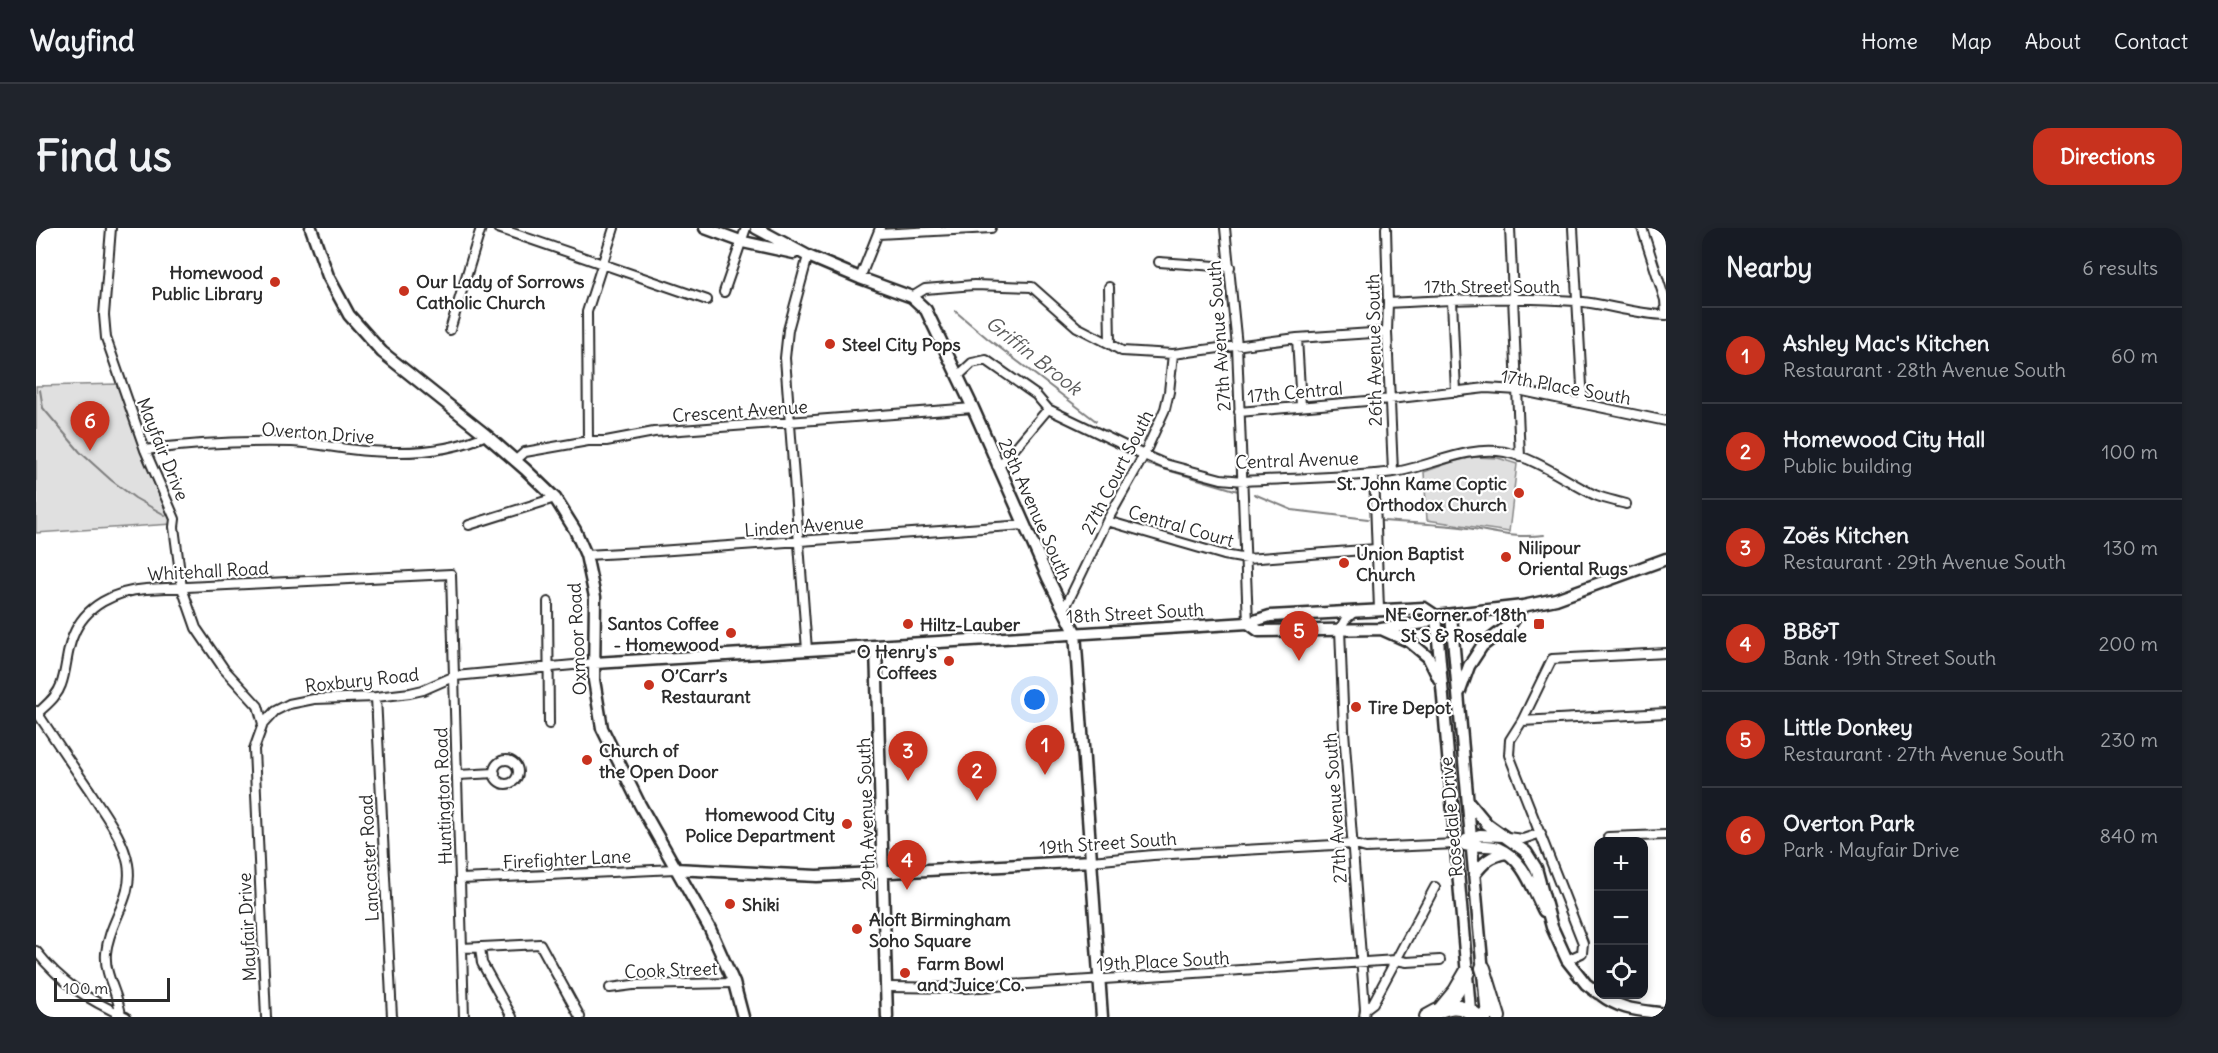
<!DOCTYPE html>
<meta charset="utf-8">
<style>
body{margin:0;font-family:Delius,sans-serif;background:#20242c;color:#f1f3f6}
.controls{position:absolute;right:18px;bottom:18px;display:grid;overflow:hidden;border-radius:12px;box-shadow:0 3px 9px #0003}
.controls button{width:54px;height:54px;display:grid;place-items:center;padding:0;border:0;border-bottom:2px solid #363941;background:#171b24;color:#f1f3f6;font:30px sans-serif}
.scale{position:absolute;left:18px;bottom:15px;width:116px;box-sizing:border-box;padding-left:6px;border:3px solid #2b2b2b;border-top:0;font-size:16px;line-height:21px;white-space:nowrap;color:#2b2b2b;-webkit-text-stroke:4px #fff;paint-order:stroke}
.you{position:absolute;left:999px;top:472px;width:21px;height:21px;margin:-15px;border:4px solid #fff;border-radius:50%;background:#1a73e8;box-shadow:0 0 0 9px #1a73e833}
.badge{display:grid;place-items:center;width:39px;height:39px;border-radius:50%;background:#c8321e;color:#fff;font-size:20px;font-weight:700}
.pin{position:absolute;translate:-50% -50px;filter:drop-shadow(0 2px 3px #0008)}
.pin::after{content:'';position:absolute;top:32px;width:21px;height:18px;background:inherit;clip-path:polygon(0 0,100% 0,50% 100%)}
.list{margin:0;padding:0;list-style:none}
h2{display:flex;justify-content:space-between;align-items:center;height:78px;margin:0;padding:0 24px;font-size:26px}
h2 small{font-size:20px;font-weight:400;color:#9ea1a6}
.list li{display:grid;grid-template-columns:39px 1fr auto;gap:18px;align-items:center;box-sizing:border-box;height:96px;padding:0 24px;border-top:2px solid #363941}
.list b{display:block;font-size:22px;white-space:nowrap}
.list p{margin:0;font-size:20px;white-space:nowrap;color:#9ea1a6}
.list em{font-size:20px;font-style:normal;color:#9ea1a6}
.icon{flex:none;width:33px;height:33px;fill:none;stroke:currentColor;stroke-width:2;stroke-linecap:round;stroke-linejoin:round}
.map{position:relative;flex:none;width:1630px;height:789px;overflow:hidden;border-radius:18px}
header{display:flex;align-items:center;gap:36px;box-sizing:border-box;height:84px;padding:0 30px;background:#171b24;border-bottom:2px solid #363941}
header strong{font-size:28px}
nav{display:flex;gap:33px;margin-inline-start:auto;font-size:21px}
.intro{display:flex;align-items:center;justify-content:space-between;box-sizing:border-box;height:144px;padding:0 36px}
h1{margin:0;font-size:42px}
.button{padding:15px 27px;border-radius:18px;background:#c8321e;color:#fff;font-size:21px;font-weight:700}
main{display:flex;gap:36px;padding:0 36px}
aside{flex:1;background:#171b24;border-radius:18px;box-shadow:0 3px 9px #0003}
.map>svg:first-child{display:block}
.green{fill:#e0e0e0;stroke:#868686;stroke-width:1.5}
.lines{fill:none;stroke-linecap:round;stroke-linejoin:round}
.stream{stroke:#7e7e7e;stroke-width:2}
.street-casing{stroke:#2b2b2b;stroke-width:12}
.secondary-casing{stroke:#2b2b2b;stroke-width:15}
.highway-casing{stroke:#2b2b2b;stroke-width:18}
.street{stroke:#fff;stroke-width:8}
.secondary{stroke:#fff;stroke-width:10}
.highway{stroke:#fff;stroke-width:14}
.poi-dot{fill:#c8321e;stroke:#fff;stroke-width:2}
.labels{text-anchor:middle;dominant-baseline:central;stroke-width:4.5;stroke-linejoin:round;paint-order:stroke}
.poi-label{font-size:18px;font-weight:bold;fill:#2b2b2b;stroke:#fff;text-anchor:start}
.street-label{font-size:18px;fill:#2b2b2b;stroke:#fff}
.water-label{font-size:20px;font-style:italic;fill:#5c5c5c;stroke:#fff}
</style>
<header>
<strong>Wayfind</strong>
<nav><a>Home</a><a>Map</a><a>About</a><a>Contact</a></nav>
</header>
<div class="intro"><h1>Find us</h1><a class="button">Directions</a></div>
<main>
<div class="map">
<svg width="1630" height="789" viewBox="0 0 1630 789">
<rect width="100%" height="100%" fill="#fff"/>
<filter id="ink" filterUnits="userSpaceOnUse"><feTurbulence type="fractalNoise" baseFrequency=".0167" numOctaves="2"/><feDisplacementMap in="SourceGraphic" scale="12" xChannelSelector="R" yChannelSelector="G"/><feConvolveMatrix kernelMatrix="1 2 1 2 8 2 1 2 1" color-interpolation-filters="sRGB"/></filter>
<g filter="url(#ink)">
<path class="green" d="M82,156L136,296L0,305V158Z
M1438,229L1462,230L1481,236L1473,304L1391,292L1388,244L1416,234Z"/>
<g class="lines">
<path class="stream" d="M919,83L951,110L1060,193
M4,162L7,180L44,224L75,252L99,270L129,287
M1111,236L1202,263
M1218,266L1256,282L1332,291
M1346,293C1372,295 1399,296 1425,299C1456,303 1475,311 1508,307"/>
<defs>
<path id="street" d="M75,0L68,87L70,110L109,222L139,291L138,299L146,360L160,400L188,441L222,478L227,496L218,521L230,789
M462,0L671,72
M1189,0L1201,118L1212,395
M1350,0L1352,75L1351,104L1357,244
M1474,0L1484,229
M1537,0L1547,175
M1606,0L1629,72L1630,86
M842,6L955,0
M1123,34L1194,39
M824,50L844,0
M688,64L710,0
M876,69L889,61L938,57L996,59L1041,99L1074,116
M1416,72L1420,164
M1352,75C1415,72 1477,68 1540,73C1570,76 1599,86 1630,87
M414,102L445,0
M1261,110L1265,178
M1137,126L1261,110L1351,104
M922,148L936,135L950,132L1000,167L1012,181L1108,227L1129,236L1185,251L1208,253C1258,250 1308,250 1358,244C1395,239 1430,217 1469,224C1502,231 1529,253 1559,267C1569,271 1580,273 1590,276
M1203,184L1354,171L1450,160L1482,162L1630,193
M552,213L551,84L578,0
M109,222C157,215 207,213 256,214C282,215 308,222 333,223C373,226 415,224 450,207
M479,233L489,224L552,213H570L618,204L937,180
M961,238L970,231L1012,181
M1338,246L1343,381
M1071,293L1188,327L1211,331L1340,321
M433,297L519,270
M550,327L622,323L989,297
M512,374L513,496
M1028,382L1071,293L1108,227L1129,181L1133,164L1137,126L1086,123L1074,116L1073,59
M1318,384L1309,392L1304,401L1308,503L1329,781
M771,422L749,130L752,102L772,28
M340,469L356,789
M0,483C18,510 36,537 54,563C68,586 87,609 92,636C98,670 73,693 70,725C68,747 82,765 85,787
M2,485C10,477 21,469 25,457C31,441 30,424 37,408C49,377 80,363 110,361L415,346L428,789
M1486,493L1630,485
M227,496L239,483L253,476L278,471L340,469L374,465L387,462L419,448L559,435
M458 544a12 12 0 1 1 24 0a12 12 0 1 1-24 0Z
M422,547L459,545
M1471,609L1487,611L1505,605
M1572,609L1630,607
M1056,633L1117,627L1316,616L1330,620L1420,616
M425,651L639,641
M444,719L446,735L476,789
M426,720L504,716L544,789
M0,723C26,756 53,772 90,789
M1531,732L1546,725L1547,715L1473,527L1474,512L1486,493L1516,431L1630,425
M852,759L929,760L1360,732L1371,734L1404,732
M574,760L597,757L698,755
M1328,789L1329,781L1337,775L1399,659"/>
<path id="secondary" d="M275,0L292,48L313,87L346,124L450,207L489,241L519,270L539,302L550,327L559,369L558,452L566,500L604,577L674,701L698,755L707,789
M669,0L707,14L758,25
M720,0L772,28L824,50L876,69L890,82L937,180L1012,350L1039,404L1066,789
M1415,387L1451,789
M1400,388L1434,782
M1212,395L1223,403L1345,401L1388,395L1400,388
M1345,401L1374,414L1392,429L1403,451
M840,419L851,789
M559,435L1212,395L1234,388L1388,380L1400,388L1487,378L1520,371L1630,331
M1424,463L1433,438L1446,418L1475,396L1487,378
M1432,573L1451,596L1490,624L1500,640L1516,699L1531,732L1550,756L1562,765
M1430,612L1444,607L1467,608
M1429,617C1439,619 1453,616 1462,620C1488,631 1496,660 1508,683
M639,641L781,648L1056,633
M1438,647C1448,634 1454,628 1470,625
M1564,766C1586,783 1604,782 1630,786"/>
<path id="highway" d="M1447,740L1462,789
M1406,780L1420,763L1431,744
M1391,789C1411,777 1423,773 1442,789"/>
</defs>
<use href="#street" class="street-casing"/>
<use href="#secondary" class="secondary-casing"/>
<use href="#highway" class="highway-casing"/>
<use href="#street" class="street"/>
<use href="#secondary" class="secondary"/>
<use href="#highway" class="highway"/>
</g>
</g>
<g class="poi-dot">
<circle cx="239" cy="54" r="6"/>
<circle cx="368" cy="63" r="6"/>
<circle cx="794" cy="116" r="6"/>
<circle cx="1483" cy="265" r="6"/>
<circle cx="1470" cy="329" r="6"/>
<circle cx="1308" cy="335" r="6"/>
<circle cx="872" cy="396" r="6"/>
<rect x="1497" y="390" width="12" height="12" rx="3"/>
<circle cx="695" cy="405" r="6"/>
<circle cx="913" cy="433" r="6"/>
<circle cx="613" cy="457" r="6"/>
<circle cx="1320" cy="479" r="6"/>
<circle cx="551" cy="532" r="6"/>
<circle cx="811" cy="596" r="6"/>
<circle cx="694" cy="676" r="6"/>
<circle cx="821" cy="701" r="6"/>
<circle cx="869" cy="745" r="6"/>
</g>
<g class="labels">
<g class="poi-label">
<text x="227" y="44" text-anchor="end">Homewood<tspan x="227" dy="21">Public Library</tspan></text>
<text x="380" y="53">Our Lady of Sorrows<tspan x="380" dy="21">Catholic Church</tspan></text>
<text x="806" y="116">Steel City Pops</text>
<text x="1471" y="255" text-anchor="end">St. John Kame Coptic<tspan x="1471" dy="21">Orthodox Church</tspan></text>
<text x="1482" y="319">Nilipour<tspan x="1482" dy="21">Oriental Rugs</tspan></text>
<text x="1320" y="325">Union Baptist<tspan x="1320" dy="21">Church</tspan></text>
<text x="1491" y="386" text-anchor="end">NE Corner of 18th<tspan x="1491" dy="21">St S &amp; Rosedale</tspan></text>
<text x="683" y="395" text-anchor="end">Santos Coffee<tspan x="683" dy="21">- Homewood</tspan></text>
<text x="884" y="396">Hiltz-Lauber</text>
<text x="901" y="423" text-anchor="end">O Henry's<tspan x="901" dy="21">Coffees</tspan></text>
<text x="625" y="447">O’Carr’s<tspan x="625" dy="21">Restaurant</tspan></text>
<text x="1332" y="479">Tire Depot</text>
<text x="563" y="522">Church of<tspan x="563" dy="21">the Open Door</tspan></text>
<text x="799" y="586" text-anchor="end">Homewood City<tspan x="799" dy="21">Police Department</tspan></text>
<text x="706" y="676">Shiki</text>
<text x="833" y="691">Aloft Birmingham<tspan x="833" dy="21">Soho Square</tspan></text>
<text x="881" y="735">Farm Bowl<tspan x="881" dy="21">and Juice Co.</tspan></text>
</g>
<g class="street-label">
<text x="1456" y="58">17th Street South</text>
<text transform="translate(1183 108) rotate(-94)">27th Avenue South</text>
<text transform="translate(1338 122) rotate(-91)">26th Avenue South</text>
<text transform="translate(1530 159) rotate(10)">17th Place South</text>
<text transform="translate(1259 164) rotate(-5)">17th Central</text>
<text transform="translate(704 183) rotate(-4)">Crescent Avenue</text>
<text transform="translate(282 205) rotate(4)">Overton Drive</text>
<text transform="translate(127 221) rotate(68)">Mayfair Drive</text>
<text transform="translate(1261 232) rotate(-2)">Central Avenue</text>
<text transform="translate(1081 244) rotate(-63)">27th Court South</text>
<text transform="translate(999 281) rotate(66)">28th Avenue South</text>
<text transform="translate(768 298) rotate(-4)">Linden Avenue</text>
<text transform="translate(1145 298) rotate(16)">Central Court</text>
<text transform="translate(172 343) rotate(-3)">Whitehall Road</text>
<text transform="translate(1099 385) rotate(-3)">18th Street South</text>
<text transform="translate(541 411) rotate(-93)">Oxmoor Road</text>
<text transform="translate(326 452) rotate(-6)">Roxbury Road</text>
<text transform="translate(407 568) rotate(-92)">Huntington Road</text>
<text transform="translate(1299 580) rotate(-94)">27th Avenue South</text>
<text transform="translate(830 586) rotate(-92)">29th Avenue South</text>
<text transform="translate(1415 589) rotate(-95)">Rosedale Drive</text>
<text transform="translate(1072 615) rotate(-4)">19th Street South</text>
<text transform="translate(333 630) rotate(-93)">Lancaster Road</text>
<text transform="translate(531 631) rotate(-3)">Firefighter Lane</text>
<text transform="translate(211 699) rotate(-93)">Mayfair Drive</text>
<text transform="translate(1127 733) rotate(-3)">19th Place South</text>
<text transform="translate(635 742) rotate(-2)">Cook Street</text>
</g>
<g class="water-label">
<text transform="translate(998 127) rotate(38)">Griffin Brook</text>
</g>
</g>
</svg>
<div class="controls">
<button>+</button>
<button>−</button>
<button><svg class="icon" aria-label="locate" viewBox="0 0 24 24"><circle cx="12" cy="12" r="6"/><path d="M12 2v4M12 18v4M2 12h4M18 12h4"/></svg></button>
</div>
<div class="scale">100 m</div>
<div class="you"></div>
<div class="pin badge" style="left:1009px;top:547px">1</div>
<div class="pin badge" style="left:941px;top:573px">2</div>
<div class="pin badge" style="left:872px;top:553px">3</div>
<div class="pin badge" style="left:871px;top:662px">4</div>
<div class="pin badge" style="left:1263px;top:433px">5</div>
<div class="pin badge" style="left:54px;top:223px">6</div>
</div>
<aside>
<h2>Nearby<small>6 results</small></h2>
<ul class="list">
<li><span class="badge">1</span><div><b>Ashley Mac's Kitchen</b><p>Restaurant · 28th Avenue South</p></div><em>60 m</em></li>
<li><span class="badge">2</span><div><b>Homewood City Hall</b><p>Public building</p></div><em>100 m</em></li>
<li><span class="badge">3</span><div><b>Zoës Kitchen</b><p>Restaurant · 29th Avenue South</p></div><em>130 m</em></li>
<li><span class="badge">4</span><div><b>BB&amp;T</b><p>Bank · 19th Street South</p></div><em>200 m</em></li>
<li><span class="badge">5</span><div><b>Little Donkey</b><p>Restaurant · 27th Avenue South</p></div><em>230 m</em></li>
<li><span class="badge">6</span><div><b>Overton Park</b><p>Park · Mayfair Drive</p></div><em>840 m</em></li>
</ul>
</aside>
</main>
